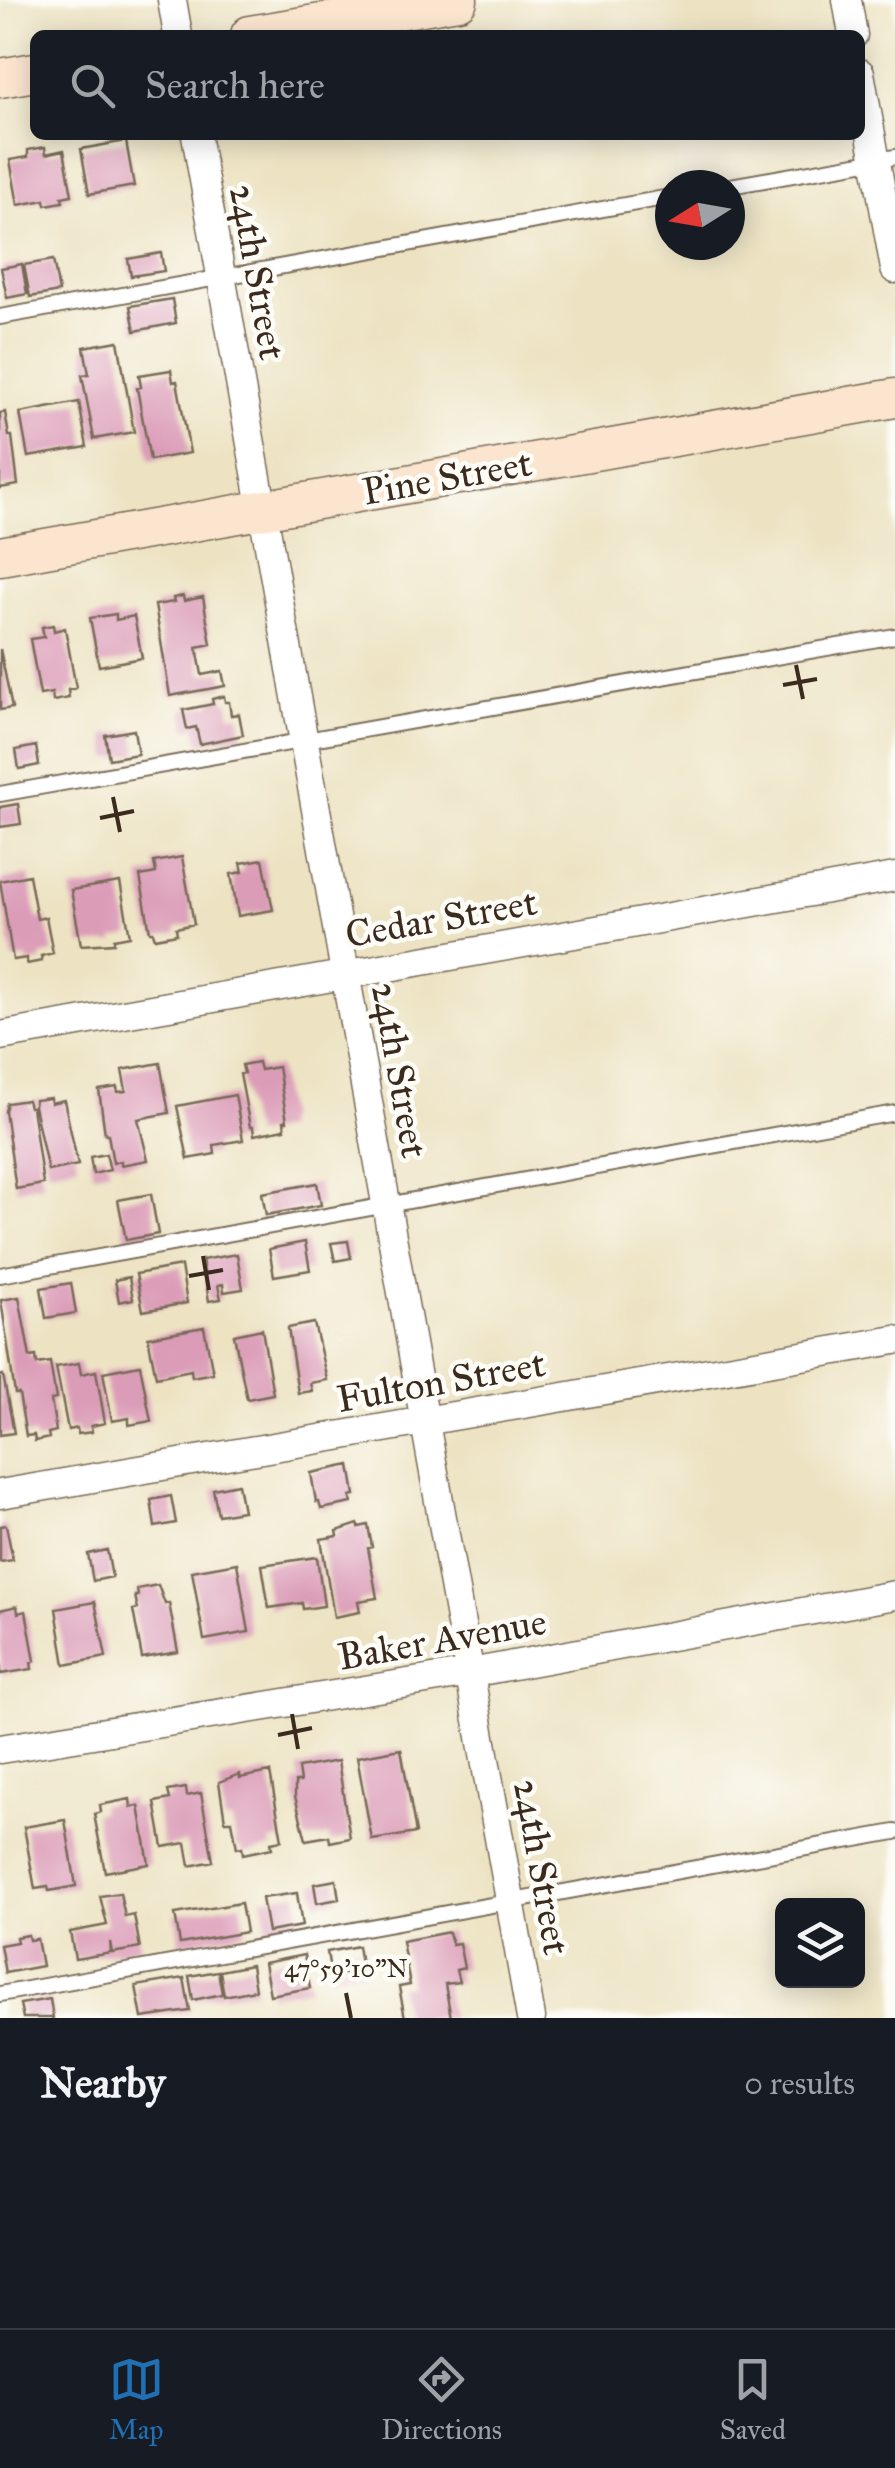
<!DOCTYPE html>
<meta charset="utf-8">
<style>
body{margin:0;font-family:"IM FELL Great Primer",serif;background:#242831;color:#f1f3f6}
.controls{position:absolute;right:30px;bottom:30px;display:grid;overflow:hidden;border-radius:15px;box-shadow:0 5px 25px #0003}
.controls button{width:90px;height:90px;display:grid;place-items:center;padding:0;border:0;border-bottom:2px solid #363941;background:#171b24;color:#f1f3f6;font:50px sans-serif}
.compass{position:absolute;left:655px;top:170px;width:90px;height:90px;border-radius:50%;background:#171b24;box-shadow:0 5px 25px #0003;rotate:259deg}
.list{margin:0;padding:0;list-style:none}
h2{display:flex;justify-content:space-between;align-items:center;height:130px;margin:0;padding:0 40px;font-size:42px}
h2 small{font-size:32px;font-weight:400;color:#9ea1a6}
.icon{flex:none;width:55px;height:55px;fill:none;stroke:currentColor;stroke-width:2;stroke-linecap:round;stroke-linejoin:round}
.map{position:relative;flex:none;width:895px;height:2018px;overflow:hidden}
.search{position:absolute;background:#171b24;box-shadow:0 5px 25px #0003;left:30px;right:30px;top:30px;height:110px;display:flex;align-items:center;gap:25px;box-sizing:border-box;padding:0 35px;border-radius:15px;color:#9ea1a6;font-size:38px}
.sheet{height:310px;background:#171b24}
nav{display:flex;justify-content:space-around;align-items:center;box-sizing:border-box;height:140px;border-top:2px solid #363941;background:#171b24;font-size:28px;color:#9ea1a6}
nav a{display:grid;justify-items:center;gap:5px}
nav .on{color:#1f6fb2}
.map>svg:first-child{display:block}
.building{fill:#db9cb8}
.lines{fill:none;stroke-linecap:round;stroke-linejoin:round}
.lane-casing{stroke:#796b58;stroke-width:18}
.street-casing{stroke:#796b58;stroke-width:31}
.secondary-casing{stroke:#796b58;stroke-width:41}
.lane{stroke:#fff;stroke-width:14}
.street{stroke:#fff;stroke-width:28}
.secondary{stroke:#fbe5cf;stroke-width:38}
.ticks{fill:none;stroke:#3b2a1e;stroke-width:4}
.labels{text-anchor:middle;dominant-baseline:central;stroke-width:9;stroke-linejoin:round;paint-order:stroke}
.street-label{font-size:38px;fill:#3b2a1e;stroke:#fdfcf7}
.ticks-label{font-size:25px;text-anchor:middle;fill:#3b2a1e;stroke:#fdfcf7;stroke-width:9;stroke-linejoin:round;paint-order:stroke}
</style>
<div class="map">
<svg width="895" height="2018" viewBox="0 0 895 2018">
<rect width="100%" height="100%" fill="#fdfcf7"/>
<filter id="ink" filterUnits="userSpaceOnUse"><feTurbulence type="fractalNoise" baseFrequency=".01" numOctaves="2"/><feDisplacementMap in="SourceGraphic" scale="20" xChannelSelector="R" yChannelSelector="G"/><feConvolveMatrix kernelMatrix="1 2 1 2 8 2 1 2 1" color-interpolation-filters="sRGB"/></filter>
<filter id="wash" filterUnits="userSpaceOnUse"><feTurbulence type="fractalNoise" baseFrequency=".0048" numOctaves="4" result="noise"/><feDisplacementMap in="SourceGraphic" scale="40" xChannelSelector="R" yChannelSelector="G"/><feGaussianBlur stdDeviation="2.25" result="paint"/><feColorMatrix in="noise" values="0 0 0 0 0 0 0 0 0 0 0 0 0 0 0 0 0 1.4 0 .05"/><feComposite in="paint" operator="in"/></filter>
<g filter="url(#wash)">
<rect width="100%" height="100%" fill="#ede3c3"/>
<g id="blocks">
<path class="building" d="M126,141L134,186L89,194L81,149Z
M45,147L46,154L64,150L72,195L62,197L63,202L46,205L45,200L18,205L10,160L28,157V150Z
M161,253L164,271L131,276L128,259Z
M53,260L59,292L30,297L24,265Z
M22,264L27,294L7,298L1,268Z
M172,299L176,323L135,331L130,306Z
M118,341L134,432L94,439L82,375L89,374L84,347Z
M171,370L173,382L177,381L190,453L150,460L137,388L141,387L139,375Z
M79,402L87,447L28,457L20,413Z
M5,412L9,436H12L18,485L0,488V413Z
M183,596L184,601L203,597L211,644L197,647L202,675L222,671L225,686L170,696L155,605L174,602L173,598Z
M116,614V620L134,616L142,658L99,666L90,618Z
M53,625L54,631L65,628L76,688L68,690L69,698L53,701L52,693L40,695L30,639L44,637L42,627Z
M0,649L12,708L0,710Z
M224,696L225,702H229L231,715L239,714L243,735L200,744L196,727L187,729L183,710L213,704L212,699Z
M134,730L138,754L109,759L105,735Z
M36,746L39,765L19,769L16,750Z
M18,804L21,824L0,827V807Z
M182,857L194,924L176,928L177,934L155,938L153,932H150L140,876L156,873L154,862Z
M263,859L273,910L238,916L231,874L243,872L241,863Z
M29,875L37,919L46,917L53,953L41,956L42,961L27,964V958L13,960L0,881Z
M120,882L130,936L114,939V943L81,945L71,890Z
M258,1062L260,1070L278,1067L287,1121H284L285,1129L254,1135L253,1127H250L240,1074L244,1073L242,1065Z
M160,1063L169,1113L138,1119L148,1160L121,1165V1161L113,1163L108,1134H105L99,1090L117,1087L118,1092L126,1091L122,1070Z
M235,1095L243,1140L214,1145L215,1154L188,1159L177,1106Z
M50,1098L51,1103L64,1100L78,1165L48,1171L34,1106L35,1100Z
M27,1100L29,1107H32L43,1184L16,1189L5,1111L7,1103Z
M106,1154L110,1170L93,1174L90,1157Z
M317,1183L321,1205L266,1215L262,1193Z
M151,1194L158,1234L126,1240L118,1200Z
M348,1241L351,1258L335,1261L331,1243Z
M305,1242L310,1270L274,1276L269,1249Z
M237,1254L243,1289L224,1292L223,1284L218,1285L221,1299L209,1301L202,1260Z
M181,1266L187,1303L143,1311L136,1274Z
M129,1277L133,1299L119,1302L115,1280Z
M71,1283L76,1313L46,1318L41,1288Z
M19,1297L30,1357L36,1356L37,1364L50,1362L56,1399L51,1400L56,1431L48,1433L49,1438L35,1441L34,1435L26,1436L19,1394H15L1,1300Z
M314,1323L327,1380L310,1383L312,1391L298,1393L288,1328Z
M204,1327L213,1373L192,1377L191,1370L156,1377L148,1337Z
M262,1329L273,1394L247,1399L234,1335Z
M79,1363L81,1374L96,1371L105,1423L91,1426L92,1432L78,1434L77,1428L68,1430L56,1367Z
M140,1365L151,1421L129,1425V1418L112,1421L103,1372Z
M3,1375L14,1433L0,1435V1376Z
M350,1465L355,1495L350,1496L352,1503L321,1509L319,1502H316L311,1473Z
M238,1484L243,1511L218,1515L213,1489Z
M171,1496L176,1523L155,1527L151,1500Z
M358,1524L359,1527L368,1525L372,1547L368,1548L377,1598L358,1601L360,1612L334,1617L321,1539L338,1536L337,1531Z
M6,1525L13,1560L0,1562V1526Z
M107,1550L112,1577L93,1581L88,1554Z
M317,1557L324,1606L303,1609L302,1603L269,1608L262,1565Z
M237,1563L249,1632L204,1640L192,1571Z
M158,1585L165,1604L169,1603L178,1652L142,1658L133,1610L138,1609L135,1596H138L137,1589Z
M95,1602L106,1657L65,1665L56,1609Z
M17,1606L18,1613L26,1611L35,1661L31,1662L32,1669L1,1674L0,1610Z
M401,1749L416,1833L372,1840L357,1757Z
M338,1761L350,1838L330,1842L329,1836L306,1840L295,1796V1782H300L298,1768Z
M270,1772L282,1840L271,1842L272,1848L243,1854L242,1847L237,1848L232,1821H225L219,1782L240,1774V1778Z
M186,1788L187,1796L201,1793L213,1861L190,1866L186,1843L163,1847L155,1802L170,1799L168,1791Z
M130,1799L131,1807L139,1806L149,1864L105,1872L94,1814L101,1812L100,1805Z
M65,1820L76,1886L49,1891L48,1887L35,1889L24,1827Z
M336,1880L339,1899L317,1903L314,1884Z
M120,1893L125,1917L134,1915L140,1948L112,1953L110,1942L111,1953L75,1959L70,1932L107,1925L100,1896Z
M297,1893L302,1926L268,1932L262,1898Z
M241,1903L246,1932L180,1944L175,1914Z
M449,1932L452,1944L459,1943L464,1968L456,1970L459,1982L445,1984L451,2018H405L399,1987L410,1985L402,1941Z
M28,1935L29,1940L37,1939L42,1966L5,1973L0,1945L17,1942L16,1937Z
M358,1946L362,1970L331,1976L327,1952Z
M304,1955L310,1988L270,1995L264,1963Z
M251,1965L255,1990L224,1996L220,1971Z
M218,1971L222,1994L193,2000L189,1976Z
M184,1978L190,2011L142,2018L136,1986Z
M50,1999L53,2018H23L20,2004Z"/>
</g>
</g>
<g filter="url(#ink)">
<use href="#blocks" fill-opacity="0" stroke="#796b58" stroke-width="2.5"/>
<g class="lines">
<defs>
<path id="lane" d="M730,186L895,157
M0,317L670,197
M0,794L895,636
M0,1275L895,1113
M0,1994L895,1832"/>
<path id="street" d="M172,0L178,35
M847,0L853,35
M860,73L895,269
M196,135L531,2018
M0,1036L895,877
M0,1494L895,1340
M0,1749L470,1673L895,1595"/>
<path id="secondary" d="M250,35L458,0
M0,78L35,72
M0,556L895,398"/>
</defs>
<use href="#lane" class="lane-casing"/>
<use href="#street" class="street-casing"/>
<use href="#secondary" class="secondary-casing"/>
<use href="#lane" class="lane"/>
<use href="#street" class="street"/>
<use href="#secondary" class="secondary"/>
</g>
</g>
<path class="ticks" d="M796,665L803,699M783,685L817,679M113,797L120,832M100,818L134,811M203,1256L209,1290M189,1276L223,1270M292,1714L298,1749M278,1735L312,1728M346,1993L351,2018"/>
<g class="labels">
<g class="street-label">
<text transform="translate(258 272) rotate(80)">24th Street</text>
<text transform="translate(447 477) rotate(-10)">Pine Street</text>
<text transform="translate(441 918) rotate(-10)">Cedar Street</text>
<text transform="translate(400 1070) rotate(80)">24th Street</text>
<text transform="translate(441 1381) rotate(-10)">Fulton Street</text>
<text transform="translate(442 1639) rotate(-10)">Baker Avenue</text>
<text transform="translate(542 1867) rotate(80)">24th Street</text>
</g>
</g>
<g class="ticks-label">
<text x="346" y="1977">47°59'10"N</text>
</g>
</svg>
<div class="controls">
<button><svg class="icon" aria-label="layers" viewBox="0 0 24 24"><path d="M12 4l9 5-9 5-9-5zM3 14l9 5 9-5"/></svg></button>
</div>
<svg class="compass" viewBox="-18 -18 36 36"><path d="M0-13l5 13h-10z" fill="#e53935"/><path d="M0 13l5-13h-10z" fill="#9ea1a6"/></svg>
<div class="search"><svg class="icon" aria-label="search" viewBox="0 0 24 24"><circle cx="10" cy="10" r="6"/><path d="M15 15l6 6"/></svg>Search here</div>
</div>
<section class="sheet">
<h2>Nearby<small>0 results</small></h2>
<ul class="list">
</ul>
</section>
<nav>
<a class="on"><svg class="icon" aria-label="map" viewBox="0 0 24 24"><path d="M3 6l6-2 6 2 6-2v14l-6 2-6-2-6 2zM9 4v14M15 6v14"/></svg>Map</a>
<a><svg class="icon" aria-label="directions" viewBox="0 0 24 24"><path d="M12 3l9 9-9 9-9-9zM9 14v-3h6M13 9l2 2-2 2"/></svg>Directions</a>
<a><svg class="icon" aria-label="saved" viewBox="0 0 24 24"><path d="M7 4h10v16l-5-4-5 4z"/></svg>Saved</a>
</nav>
